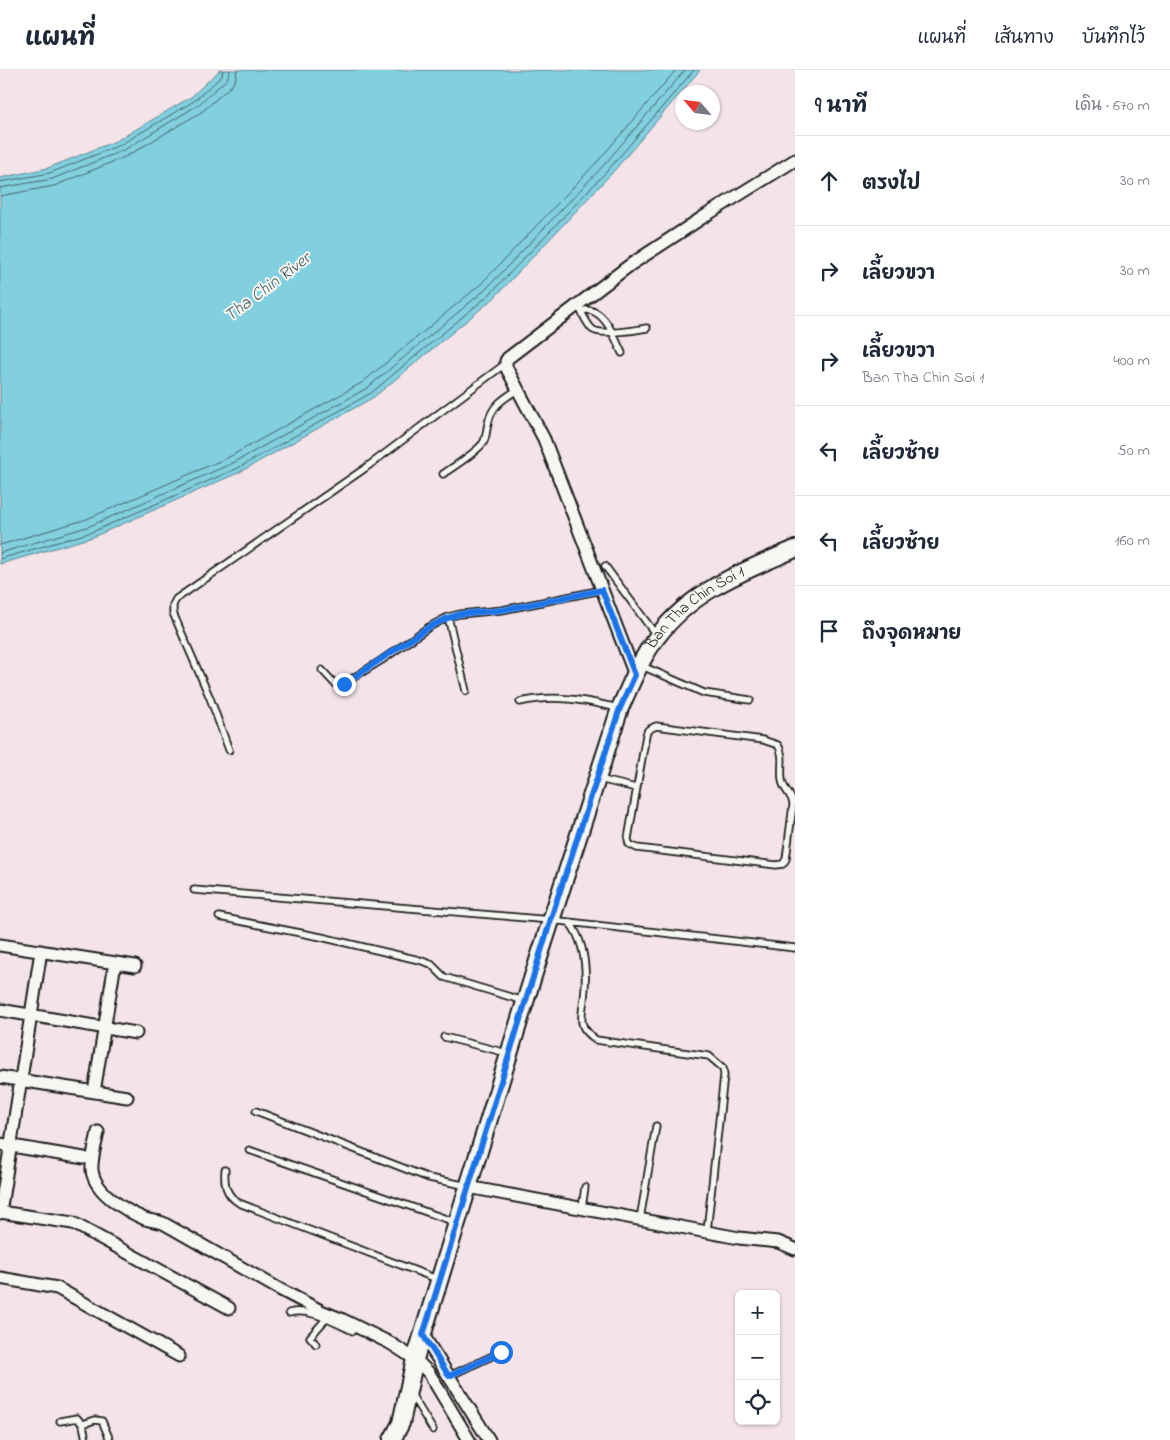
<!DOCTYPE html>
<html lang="th">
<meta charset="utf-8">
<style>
body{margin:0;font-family:"Indie Flower","Playpen Sans Thai",sans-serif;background:#f2f2f3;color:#1f2937}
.controls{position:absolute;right:15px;bottom:15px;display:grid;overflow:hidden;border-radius:8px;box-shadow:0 1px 4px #0004}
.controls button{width:45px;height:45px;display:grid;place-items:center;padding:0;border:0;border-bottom:1px solid #e0e1e3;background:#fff;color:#1f2937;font:25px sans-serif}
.compass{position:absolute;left:675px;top:15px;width:45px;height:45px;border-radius:50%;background:#fff;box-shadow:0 1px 4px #0004;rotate:298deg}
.stop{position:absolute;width:15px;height:15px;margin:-11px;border:4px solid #1a73e8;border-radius:50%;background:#fff}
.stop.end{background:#1a73e8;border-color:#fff;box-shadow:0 1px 5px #0008}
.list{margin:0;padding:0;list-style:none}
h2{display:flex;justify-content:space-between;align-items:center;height:65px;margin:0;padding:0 20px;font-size:21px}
h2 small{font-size:16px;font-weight:400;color:#747a83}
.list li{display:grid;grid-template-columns:32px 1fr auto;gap:15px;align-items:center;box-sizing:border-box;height:90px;padding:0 20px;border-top:1px solid #e0e1e3}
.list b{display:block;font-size:19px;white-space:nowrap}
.list p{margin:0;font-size:16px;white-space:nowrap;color:#747a83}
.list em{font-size:16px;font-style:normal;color:#747a83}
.icon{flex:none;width:28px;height:28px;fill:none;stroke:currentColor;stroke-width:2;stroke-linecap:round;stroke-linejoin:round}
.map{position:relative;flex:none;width:795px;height:1370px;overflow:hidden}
header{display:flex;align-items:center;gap:30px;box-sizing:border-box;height:70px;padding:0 25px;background:#fff;border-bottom:1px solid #e0e1e3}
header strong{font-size:24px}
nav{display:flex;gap:28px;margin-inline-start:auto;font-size:18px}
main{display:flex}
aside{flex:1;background:#fff}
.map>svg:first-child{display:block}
.water{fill:#82cfe0;stroke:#598792}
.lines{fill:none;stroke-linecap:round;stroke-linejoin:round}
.shore{stroke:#45646a;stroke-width:1}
.lane-casing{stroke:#1c1c1c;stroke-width:9}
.street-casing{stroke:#1c1c1c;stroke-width:15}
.secondary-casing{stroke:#1c1c1c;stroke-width:20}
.lane{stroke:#f6f6f2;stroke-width:5.5}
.street{stroke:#f6f6f2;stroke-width:11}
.secondary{stroke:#f6f6f2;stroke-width:16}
.route{stroke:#1a73e8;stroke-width:6}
.labels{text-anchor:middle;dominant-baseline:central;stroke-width:4;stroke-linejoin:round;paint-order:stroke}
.street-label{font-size:16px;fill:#1c1c1c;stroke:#f6f6f2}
.water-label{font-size:18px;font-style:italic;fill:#405b61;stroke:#f6f6f2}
</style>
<header>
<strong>แผนที่</strong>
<nav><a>แผนที่</a><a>เส้นทาง</a><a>บันทึกไว้</a></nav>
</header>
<main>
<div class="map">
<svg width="795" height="1370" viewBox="0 0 795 1370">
<rect width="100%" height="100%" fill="#f4e3e8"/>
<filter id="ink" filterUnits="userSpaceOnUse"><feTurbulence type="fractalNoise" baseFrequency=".02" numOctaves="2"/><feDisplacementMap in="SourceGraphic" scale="10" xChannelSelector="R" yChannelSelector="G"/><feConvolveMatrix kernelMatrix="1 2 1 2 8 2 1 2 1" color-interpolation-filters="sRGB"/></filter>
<g filter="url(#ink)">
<path class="water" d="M220,0H700L612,103L494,228L374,327L240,402L93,467L0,494V108L48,98L118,70L191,27Z"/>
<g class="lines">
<path class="shore" d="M0,112L50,103L120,75L194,31L222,6L223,0
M0,118L52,109L124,80L198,35L227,9L230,0
M0,126L54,116L127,86L203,41L233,14L236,7L237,0
M0,475L87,449L231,386L363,312L481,214L598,91L676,0
M0,483L90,456L235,392L367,318L486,219L603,96L685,0
M0,489L92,462L238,398L371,323L490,224L608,100L694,0"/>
<defs>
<path id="lane" d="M578,235C582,243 586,253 592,259C599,266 637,260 647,258
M581,241C603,234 615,268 622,283
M443,404C453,397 477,382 483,373C487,367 486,360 488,354C491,336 503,329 517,320
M605,496L656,565
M448,547L466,621
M642,596L704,623L750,630
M322,600L334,613L340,616L382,590L429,557L448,547L460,544L502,540L602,520
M520,632C555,624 584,630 618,638
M656,656L763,670L778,675C785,686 780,698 782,710C783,720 793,725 793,735L786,789L783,794L776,795L637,778L629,774L628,769L646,665L648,660Z
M229,680L210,628L173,543V535L176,529L364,399L505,294
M599,709L636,718
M194,820L551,850L795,878
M219,847L321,867L419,890L431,894L444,907L524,931
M570,853C586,874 587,904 584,929C583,936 581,945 582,952C583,960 590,965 596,970L709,986L723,998L724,1005L707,1161
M444,967L507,983
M256,1041L429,1108L468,1116
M249,1080L455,1152
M225,1100C224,1115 226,1125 239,1133L437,1209
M582,1138L585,1117
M640,1149L656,1056
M289,1243C310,1237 334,1253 353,1261
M316,1274L310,1267L326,1249
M449,1306L501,1282
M411,1324L433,1360
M60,1351L77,1348L83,1355L86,1370
M83,1354L95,1350L102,1351L110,1370"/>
<path id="street" d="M635,605L544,369L506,297V291L508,288L630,195L708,144L795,90
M0,875L135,896
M0,940L136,963
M0,1007L127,1027
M94,1022L115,893
M98,1062C96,1074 91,1088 92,1100C94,1122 126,1141 145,1149C151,1151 157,1151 163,1153L279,1219L321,1241L341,1249L390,1273L415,1289L429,1303L469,1370
M0,1074L84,1088
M468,1117L739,1168L778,1172L795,1179
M0,1142L73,1153L229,1238
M0,1143L41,881
M0,1208L57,1218L179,1286
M423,1265L489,1370"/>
<g id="secondary">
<path id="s1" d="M392,1370L401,1353L415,1289L534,903L620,638C631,614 641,588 657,567C692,520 744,501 795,479"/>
</g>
</defs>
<use href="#lane" class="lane-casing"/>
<use href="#street" class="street-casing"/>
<use href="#secondary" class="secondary-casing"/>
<use href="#lane" class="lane"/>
<use href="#street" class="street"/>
<use href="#secondary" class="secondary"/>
</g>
</g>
<g class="lines" filter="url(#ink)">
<path class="route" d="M344,614L429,557L448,548L460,544L502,540L602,520L635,605L620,638L554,839L423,1265L449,1306L501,1282"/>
</g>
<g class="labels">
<g class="street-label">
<text stroke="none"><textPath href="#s1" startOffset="896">Ban Tha Chin Soi 1</textPath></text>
</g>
<g class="water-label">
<text transform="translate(268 218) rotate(-37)">Tha Chin River</text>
</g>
</g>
</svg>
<div class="controls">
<button>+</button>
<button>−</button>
<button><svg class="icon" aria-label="locate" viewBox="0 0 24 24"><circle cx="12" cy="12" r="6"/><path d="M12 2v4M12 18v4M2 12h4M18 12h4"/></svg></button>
</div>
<svg class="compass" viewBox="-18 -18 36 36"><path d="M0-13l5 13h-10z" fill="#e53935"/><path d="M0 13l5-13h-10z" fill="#747a83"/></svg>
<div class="stop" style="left:501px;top:1282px"></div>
<div class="stop end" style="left:344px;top:614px"></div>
</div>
<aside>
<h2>9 นาที<small>เดิน · 670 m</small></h2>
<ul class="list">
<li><svg class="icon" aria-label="ahead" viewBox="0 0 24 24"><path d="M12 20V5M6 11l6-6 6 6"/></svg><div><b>ตรงไป</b></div><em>30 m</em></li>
<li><svg class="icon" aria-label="right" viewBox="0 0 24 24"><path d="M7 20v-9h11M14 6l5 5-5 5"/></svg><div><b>เลี้ยวขวา</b></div><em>30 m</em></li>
<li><svg class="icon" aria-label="right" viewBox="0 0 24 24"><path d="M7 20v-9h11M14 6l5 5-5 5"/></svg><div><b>เลี้ยวขวา</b><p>Ban Tha Chin Soi 1</p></div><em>400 m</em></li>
<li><svg class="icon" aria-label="left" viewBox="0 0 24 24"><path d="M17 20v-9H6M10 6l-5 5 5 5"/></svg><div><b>เลี้ยวซ้าย</b></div><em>50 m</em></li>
<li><svg class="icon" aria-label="left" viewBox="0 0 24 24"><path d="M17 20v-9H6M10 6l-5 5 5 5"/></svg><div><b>เลี้ยวซ้าย</b></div><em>160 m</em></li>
<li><svg class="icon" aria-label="arrive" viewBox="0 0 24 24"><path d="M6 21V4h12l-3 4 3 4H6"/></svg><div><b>ถึงจุดหมาย</b></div></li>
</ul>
</aside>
</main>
